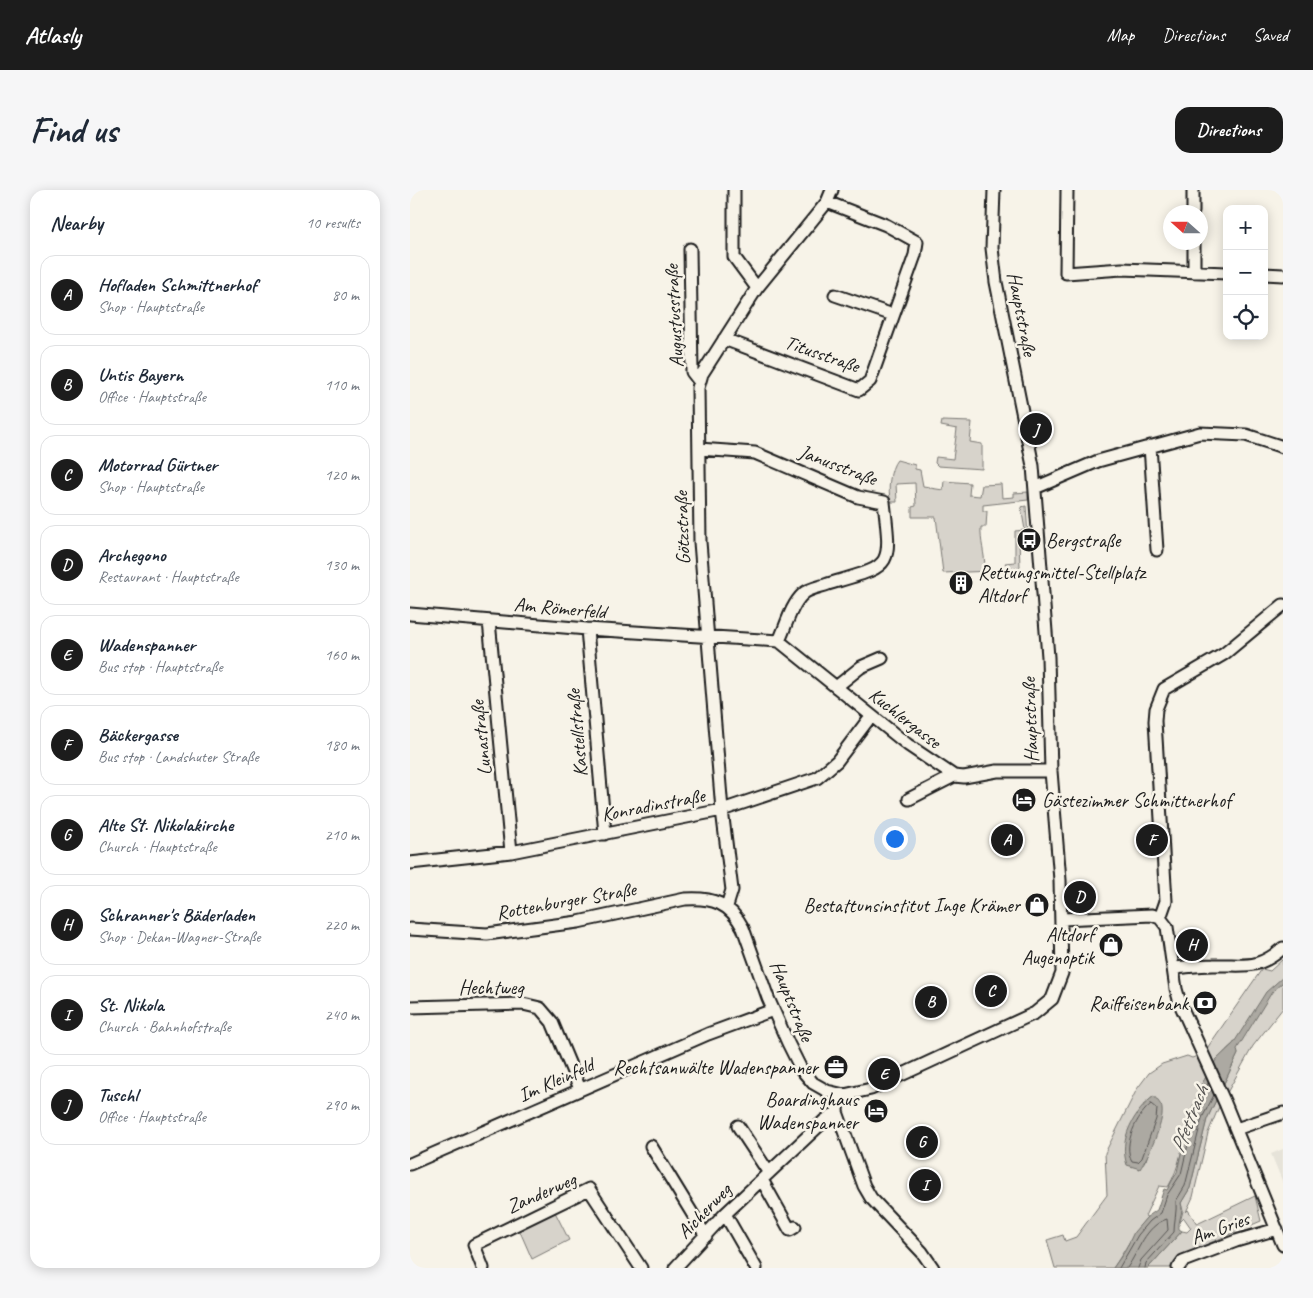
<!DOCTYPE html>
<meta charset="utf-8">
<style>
body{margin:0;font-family:Caveat,sans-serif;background:#f6f6f7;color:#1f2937}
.controls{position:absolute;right:15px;top:15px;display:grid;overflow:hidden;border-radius:10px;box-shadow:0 2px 12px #0003}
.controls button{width:45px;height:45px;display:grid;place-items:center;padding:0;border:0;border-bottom:1px solid #e0e1e3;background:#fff;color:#1f2937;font:25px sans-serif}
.compass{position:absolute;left:753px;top:15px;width:45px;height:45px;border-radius:50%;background:#fff;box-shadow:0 2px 12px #0003;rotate:291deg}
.you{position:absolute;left:484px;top:648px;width:18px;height:18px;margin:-12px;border:4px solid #fff;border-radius:50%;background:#1a73e8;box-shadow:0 0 0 8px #1a73e833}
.badge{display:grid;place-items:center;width:32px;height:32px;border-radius:50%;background:#1c1c1c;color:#fff;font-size:16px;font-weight:700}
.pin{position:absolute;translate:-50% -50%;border:2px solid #fff;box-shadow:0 1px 5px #0006}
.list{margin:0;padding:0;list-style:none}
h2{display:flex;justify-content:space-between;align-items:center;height:65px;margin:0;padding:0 20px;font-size:21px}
h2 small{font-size:16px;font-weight:400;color:#747a83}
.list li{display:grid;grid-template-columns:32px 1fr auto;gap:15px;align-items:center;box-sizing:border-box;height:80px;margin:0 10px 10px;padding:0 10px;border:1px solid #e0e1e3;border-radius:15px}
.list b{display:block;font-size:19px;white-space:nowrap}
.list p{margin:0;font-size:16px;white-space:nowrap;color:#747a83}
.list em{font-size:16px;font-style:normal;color:#747a83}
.icon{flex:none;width:28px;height:28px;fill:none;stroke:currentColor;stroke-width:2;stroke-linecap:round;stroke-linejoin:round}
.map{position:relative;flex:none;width:873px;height:1078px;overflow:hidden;border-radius:15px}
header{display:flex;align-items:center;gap:30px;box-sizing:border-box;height:70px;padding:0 25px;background:#1c1c1c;color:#fff}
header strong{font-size:24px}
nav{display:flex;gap:28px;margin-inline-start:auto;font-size:18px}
.intro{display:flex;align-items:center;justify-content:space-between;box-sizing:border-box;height:120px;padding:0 30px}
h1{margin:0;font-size:35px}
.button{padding:12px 22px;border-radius:15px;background:#1c1c1c;color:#fff;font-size:18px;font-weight:700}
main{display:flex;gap:30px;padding:0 30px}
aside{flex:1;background:#fff;border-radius:15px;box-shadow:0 2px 12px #0003}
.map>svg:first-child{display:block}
.built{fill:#e6e3d9}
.green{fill:#d7d3cb;stroke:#7a7874;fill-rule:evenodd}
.water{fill:#aca9a2;stroke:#72716c}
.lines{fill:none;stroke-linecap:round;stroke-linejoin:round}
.shore{stroke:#565452;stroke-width:1}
.minor-casing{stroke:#1c1c1c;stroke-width:15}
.minor{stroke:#f7f3e8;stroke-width:11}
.labels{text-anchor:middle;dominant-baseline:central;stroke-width:5;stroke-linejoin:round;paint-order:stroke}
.street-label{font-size:20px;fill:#1c1c1c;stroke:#f7f3e8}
.poi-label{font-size:20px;fill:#1c1c1c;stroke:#f7f3e8;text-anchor:end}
.water-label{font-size:21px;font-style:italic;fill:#565452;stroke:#f7f3e8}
</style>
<header>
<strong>Atlasly</strong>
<nav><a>Map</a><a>Directions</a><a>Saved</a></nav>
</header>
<div class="intro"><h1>Find us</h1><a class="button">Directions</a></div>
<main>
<aside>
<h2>Nearby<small>10 results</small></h2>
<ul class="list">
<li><span class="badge">A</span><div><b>Hofladen Schmittnerhof</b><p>Shop · Hauptstraße</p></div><em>80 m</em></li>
<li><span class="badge">B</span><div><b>Untis Bayern</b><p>Office · Hauptstraße</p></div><em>110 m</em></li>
<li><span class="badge">C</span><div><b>Motorrad Gürtner</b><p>Shop · Hauptstraße</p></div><em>120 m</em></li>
<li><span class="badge">D</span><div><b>Archegono</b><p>Restaurant · Hauptstraße</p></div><em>130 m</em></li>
<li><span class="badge">E</span><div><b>Wadenspanner</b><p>Bus stop · Hauptstraße</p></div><em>160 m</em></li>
<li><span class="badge">F</span><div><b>Bäckergasse</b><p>Bus stop · Landshuter Straße</p></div><em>180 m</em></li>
<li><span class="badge">G</span><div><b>Alte St. Nikolakirche</b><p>Church · Hauptstraße</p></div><em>210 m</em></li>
<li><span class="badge">H</span><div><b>Schranner's Bäderladen</b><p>Shop · Dekan-Wagner-Straße</p></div><em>220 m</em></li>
<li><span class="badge">I</span><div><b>St. Nikola</b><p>Church · Bahnhofstraße</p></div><em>240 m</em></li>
<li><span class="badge">J</span><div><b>Tuschl</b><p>Office · Hauptstraße</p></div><em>290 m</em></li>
</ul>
</aside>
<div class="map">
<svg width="873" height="1078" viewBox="0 0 873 1078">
<rect width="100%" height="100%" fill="#f7f3e8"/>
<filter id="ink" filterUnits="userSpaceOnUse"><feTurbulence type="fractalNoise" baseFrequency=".02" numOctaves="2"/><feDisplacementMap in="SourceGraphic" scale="10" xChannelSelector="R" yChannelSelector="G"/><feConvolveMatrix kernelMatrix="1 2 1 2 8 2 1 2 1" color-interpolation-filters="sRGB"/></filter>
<g filter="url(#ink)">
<path class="built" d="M873,959V993L861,964Z"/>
<path class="green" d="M532,231L562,232L560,252L572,254V279L528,276L525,273L526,267L543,269L547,239L531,236Z
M487,270L505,275V279L510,280L513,296L520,297V298L533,300L534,291L560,293L559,305L570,306L572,295L591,294L592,308L604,307V303L618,302V310L573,315V321H577L576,337H571C570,351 575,364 575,379L581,381L533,383L526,327H502V317L506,316L505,293L486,294L487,312H481C477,301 480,278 487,270Z
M616,316L618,347L609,349L610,378H598L595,373L605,372V341L615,340L611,317Z
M873,769V818L843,856L808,919L798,943L783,1007L776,1022L778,1020L787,1034L845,1006L851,1031L781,1061L760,1078H738L772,1041L777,1042L781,1038L774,1028L770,1032L773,1021L771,1013L780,998L797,929L828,864L823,854C803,869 784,909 778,934C772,956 770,977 758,997L749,996L735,1026L737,1027C723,1043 715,1061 703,1078H645L637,1050L653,1045L655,1051L666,1047L697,1005L695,963L727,899L739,883L752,874L777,866L782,868L793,864L852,779L860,781ZM744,906L742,952L736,970L733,915Z
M144,1020L159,1050L122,1069L108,1037Z"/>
<path class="water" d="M873,787V792L862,802L827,859L828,864L797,929L780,998L771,1013C774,1023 768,1029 769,1039L772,1041L738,1078H703L715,1061L724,1042L737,1027L747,1020L754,999L757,1000L767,982L778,932L791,895L806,870L823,854L856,802Z
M744,906C747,910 752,915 752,919C754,933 738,967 730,979L717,975C708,949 724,922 744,906Z"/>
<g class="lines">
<path class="shore" d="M741,914L747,919L746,929L732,968L728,972L722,971C712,955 727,925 741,914Z
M709,1078L728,1045L740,1031L751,1023L757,1005L771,984L783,933L798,893
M717,1078C729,1061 735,1036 757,1029L758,1040L731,1070L728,1078
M735,1078L736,1073L764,1042C764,1031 767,1022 766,1011L775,996L792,928L804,905"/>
<defs>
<path id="minor" d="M324,0V67L347,98
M657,0L656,83L712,79L817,83
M783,0V22
M784,52V82
M280,59L282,182L289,191
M854,84L873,85
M425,105L483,125
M314,149L449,200L460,191L505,65L507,52L476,35L417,12
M740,256L747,360
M289,259L345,263L448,307L474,312C482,380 482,375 418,394C410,397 399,398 393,404C381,415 376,436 369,451
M625,298L688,271L790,243L836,245L873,257
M0,424L177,439L369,451L498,555L544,586
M79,431L101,662
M177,439L195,644
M426,497L451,477L472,468
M499,609L544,586L554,587L587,581H641
M0,673L101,662L312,620L407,588L427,571L461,526
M317,716L322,700L312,620L290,352L288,198L292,184L347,98L417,12L422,0
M750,728L756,711L745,531L746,519L754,499L814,464L873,415
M652,729L742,725L750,728L757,737L766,799L771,816L815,913L873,1055
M0,739L77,744L168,732L275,709C302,707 320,713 333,738L358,808L378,853L391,879L403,893L417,901L434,905L461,899L625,823L642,809L652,783L650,690L641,581L638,467L623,276L586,92L582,58L584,0
M764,778C777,777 790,775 803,775C835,774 846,781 873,758
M0,817L113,814L130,818L142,832L170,899
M428,904L427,922L454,996L461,1008L512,1062L523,1078
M328,936L359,983
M826,939L873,923
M241,956L296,1046
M0,974L298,844L363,820
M352,990L380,1040L385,1037
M315,1024L346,1078
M73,1078L64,1055L179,999L231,1078
M265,1078L315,1024L414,931L427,922
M768,1078L773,1071L826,1051L867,1039"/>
</defs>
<use href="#minor" class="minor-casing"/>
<use href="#minor" class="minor"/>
</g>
</g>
<defs>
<symbol id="bus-disc" viewBox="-11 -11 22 22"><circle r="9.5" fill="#1c1c1c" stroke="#f7f3e8"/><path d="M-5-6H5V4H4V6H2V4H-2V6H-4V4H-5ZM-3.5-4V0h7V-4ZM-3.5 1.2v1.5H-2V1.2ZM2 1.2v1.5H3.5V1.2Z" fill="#fff"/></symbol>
<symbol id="building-disc" viewBox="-11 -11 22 22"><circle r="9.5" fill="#1c1c1c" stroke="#f7f3e8"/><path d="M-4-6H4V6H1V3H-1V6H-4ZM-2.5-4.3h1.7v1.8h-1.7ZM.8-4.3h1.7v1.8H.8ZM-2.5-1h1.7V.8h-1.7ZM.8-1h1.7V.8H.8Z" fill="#fff"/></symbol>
<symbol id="hotel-disc" viewBox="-11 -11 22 22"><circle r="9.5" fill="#1c1c1c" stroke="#f7f3e8"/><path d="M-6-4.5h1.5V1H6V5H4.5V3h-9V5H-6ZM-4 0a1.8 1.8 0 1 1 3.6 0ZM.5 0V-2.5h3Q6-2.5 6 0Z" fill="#fff"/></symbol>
<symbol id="shop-disc" viewBox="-11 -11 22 22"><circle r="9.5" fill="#1c1c1c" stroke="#f7f3e8"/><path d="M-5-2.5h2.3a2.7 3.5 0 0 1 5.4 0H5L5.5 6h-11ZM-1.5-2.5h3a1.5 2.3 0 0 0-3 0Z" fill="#fff"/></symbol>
<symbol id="bank-disc" viewBox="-11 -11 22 22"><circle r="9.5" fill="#1c1c1c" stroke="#f7f3e8"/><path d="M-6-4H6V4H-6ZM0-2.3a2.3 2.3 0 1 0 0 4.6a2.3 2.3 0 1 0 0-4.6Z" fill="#fff"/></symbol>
<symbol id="office-disc" viewBox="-11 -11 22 22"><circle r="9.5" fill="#1c1c1c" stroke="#f7f3e8"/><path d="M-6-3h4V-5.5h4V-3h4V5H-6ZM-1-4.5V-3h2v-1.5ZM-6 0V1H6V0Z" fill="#fff"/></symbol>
</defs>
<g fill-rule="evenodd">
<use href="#bus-disc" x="605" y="336" width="28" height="28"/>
<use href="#building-disc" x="537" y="379" width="28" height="28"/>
<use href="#hotel-disc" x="600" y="596" width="28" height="28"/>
<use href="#shop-disc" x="613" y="701" width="28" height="28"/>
<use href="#shop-disc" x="687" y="741" width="28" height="28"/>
<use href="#bank-disc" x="781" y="799" width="28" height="28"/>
<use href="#office-disc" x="412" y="863" width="28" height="28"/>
<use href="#hotel-disc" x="452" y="907" width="28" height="28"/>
</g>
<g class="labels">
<g class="street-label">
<text transform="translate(612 124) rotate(79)">Hauptstraße</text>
<text transform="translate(264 126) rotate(-93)">Augustusstraße</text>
<text transform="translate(412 164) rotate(19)">Titusstraße</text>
<text transform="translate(428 275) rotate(21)">Janusstraße</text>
<text transform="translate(272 338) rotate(-92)">Götzstraße</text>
<text transform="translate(150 418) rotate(5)">Am Römerfeld</text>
<text transform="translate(495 528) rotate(38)">Kuchlergasse</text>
<text transform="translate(620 530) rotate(-92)">Hauptstraße</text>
<text transform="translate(167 543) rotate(-95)">Kastellstraße</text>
<text transform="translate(71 548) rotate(-96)">Lunastraße</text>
<text transform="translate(243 615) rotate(-11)">Konradinstraße</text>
<text transform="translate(156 711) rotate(-10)">Rottenburger Straße</text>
<text x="81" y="797">Hechtweg</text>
<text transform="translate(382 811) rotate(68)">Hauptstraße</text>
<text transform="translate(146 890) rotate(-24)">Im Kleinfeld</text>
<text transform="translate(131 1003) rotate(-24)">Zanderweg</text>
<text transform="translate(294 1021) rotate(-46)">Aicherweg</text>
<text transform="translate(810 1038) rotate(-20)">Am Gries</text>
</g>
<g class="poi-label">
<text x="636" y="350" text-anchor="start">Bergstraße</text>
<text x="568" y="382" text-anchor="start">Rettungsmittel-Stellplatz<tspan x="568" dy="23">Altdorf</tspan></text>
<text x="632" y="610" text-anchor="start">Gästezimmer Schmittnerhof</text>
<text x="610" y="715">Bestattunsinstitut Inge Krämer</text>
<text x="684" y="744">Altdorf<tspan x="684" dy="23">Augenoptik</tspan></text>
<text x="778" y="813">Raiffeisenbank</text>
<text x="408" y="877">Rechtsanwälte Wadenspanner</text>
<text x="448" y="909">Boardinghaus<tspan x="448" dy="23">Wadenspanner</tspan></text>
</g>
<g class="water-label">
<text transform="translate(779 929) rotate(-68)">Pfettrach</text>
</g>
</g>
</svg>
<div class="controls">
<button>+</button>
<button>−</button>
<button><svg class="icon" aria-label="locate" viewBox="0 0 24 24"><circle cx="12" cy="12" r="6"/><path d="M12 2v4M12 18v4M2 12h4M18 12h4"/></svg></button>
</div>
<svg class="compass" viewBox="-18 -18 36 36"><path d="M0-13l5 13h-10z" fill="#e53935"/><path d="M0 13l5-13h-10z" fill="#747a83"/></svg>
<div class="you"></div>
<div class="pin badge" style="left:597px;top:650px">A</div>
<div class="pin badge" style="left:521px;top:812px">B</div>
<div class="pin badge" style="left:581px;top:801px">C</div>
<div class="pin badge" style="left:670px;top:707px">D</div>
<div class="pin badge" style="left:474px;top:884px">E</div>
<div class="pin badge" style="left:742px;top:650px">F</div>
<div class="pin badge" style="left:512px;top:952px">G</div>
<div class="pin badge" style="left:782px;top:755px">H</div>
<div class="pin badge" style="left:515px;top:995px">I</div>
<div class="pin badge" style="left:626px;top:239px">J</div>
</div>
</main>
